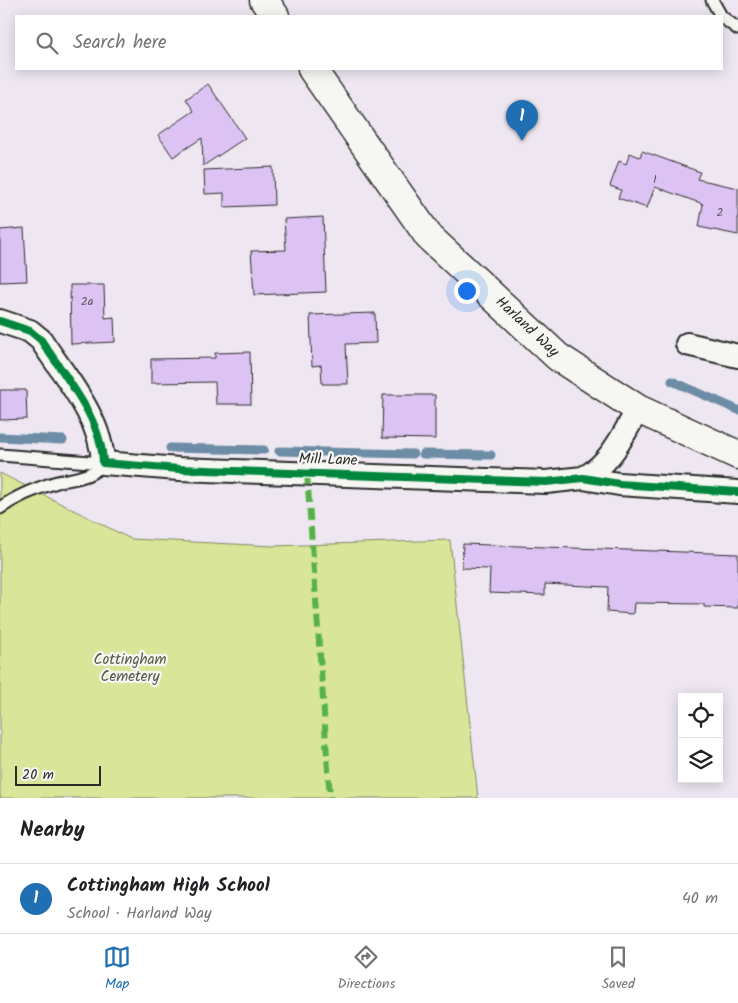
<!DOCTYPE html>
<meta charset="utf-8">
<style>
body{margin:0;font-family:Kalam,sans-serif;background:#f2f2f2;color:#202124}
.controls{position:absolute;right:15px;bottom:15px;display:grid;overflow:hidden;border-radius:0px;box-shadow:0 2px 12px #0003}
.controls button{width:45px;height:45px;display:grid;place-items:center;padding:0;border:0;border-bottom:1px solid #e0e0e0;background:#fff;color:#202124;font:25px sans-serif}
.scale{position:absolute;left:15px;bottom:12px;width:86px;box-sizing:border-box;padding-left:5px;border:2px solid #2b2b2b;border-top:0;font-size:14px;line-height:18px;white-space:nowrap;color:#2b2b2b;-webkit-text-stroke:4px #f6f6f2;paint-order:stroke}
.you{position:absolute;left:466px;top:290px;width:18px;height:18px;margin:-12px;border:4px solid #fff;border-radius:50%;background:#1a73e8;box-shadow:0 0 0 8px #1a73e833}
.badge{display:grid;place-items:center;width:32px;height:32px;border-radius:50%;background:#1f6fb2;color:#fff;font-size:16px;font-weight:700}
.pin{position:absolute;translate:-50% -41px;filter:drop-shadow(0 1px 2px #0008)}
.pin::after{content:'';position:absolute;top:26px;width:18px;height:15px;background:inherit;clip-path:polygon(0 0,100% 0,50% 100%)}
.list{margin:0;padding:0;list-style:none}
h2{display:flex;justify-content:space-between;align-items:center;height:65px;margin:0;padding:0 20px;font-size:21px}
h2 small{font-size:16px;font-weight:400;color:#757577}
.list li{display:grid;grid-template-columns:32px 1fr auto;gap:15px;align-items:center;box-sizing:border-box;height:70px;padding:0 20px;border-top:1px solid #e0e0e0}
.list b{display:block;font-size:19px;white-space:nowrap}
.list p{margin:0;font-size:16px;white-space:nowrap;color:#757577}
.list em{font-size:16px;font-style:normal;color:#757577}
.icon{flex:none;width:28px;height:28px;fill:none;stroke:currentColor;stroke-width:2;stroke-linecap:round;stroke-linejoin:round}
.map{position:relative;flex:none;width:738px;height:798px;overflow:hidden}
.search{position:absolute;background:#fff;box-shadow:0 2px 12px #0003;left:15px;right:15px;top:15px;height:55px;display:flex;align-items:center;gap:12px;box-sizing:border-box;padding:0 18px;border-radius:0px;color:#757577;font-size:19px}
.sheet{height:135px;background:#fff}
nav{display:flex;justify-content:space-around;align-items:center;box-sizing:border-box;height:70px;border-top:1px solid #e0e0e0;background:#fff;font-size:14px;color:#757577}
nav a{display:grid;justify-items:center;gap:2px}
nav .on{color:#1f6fb2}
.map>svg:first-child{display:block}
.green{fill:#d9e699;stroke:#828862}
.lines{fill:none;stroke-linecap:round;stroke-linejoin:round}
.stream{stroke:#6c8da5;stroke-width:9}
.building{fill:#ddc3f3;stroke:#2b2b2b}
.service-casing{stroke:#2b2b2b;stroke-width:15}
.minor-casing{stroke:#2b2b2b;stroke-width:26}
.secondary-casing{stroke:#2b2b2b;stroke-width:31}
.service{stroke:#f6f6f2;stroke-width:11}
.minor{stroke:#f6f6f2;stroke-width:22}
.secondary{stroke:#f6f6f2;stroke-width:28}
.quiet{stroke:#56b246;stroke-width:6;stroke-dasharray:12 6;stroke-linecap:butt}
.cycleway-casing{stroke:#f6f6f2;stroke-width:11}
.cycleway{stroke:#00873e;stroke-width:8}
.labels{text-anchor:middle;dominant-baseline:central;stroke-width:4.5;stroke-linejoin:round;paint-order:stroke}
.number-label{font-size:12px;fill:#58515d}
.street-label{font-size:15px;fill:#2b2b2b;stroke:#f6f6f2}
.park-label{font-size:15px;fill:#565a46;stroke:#f6f6f2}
</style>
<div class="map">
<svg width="738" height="798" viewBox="0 0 738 798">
<rect width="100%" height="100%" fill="#eee7f2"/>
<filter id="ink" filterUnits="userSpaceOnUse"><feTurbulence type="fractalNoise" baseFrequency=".02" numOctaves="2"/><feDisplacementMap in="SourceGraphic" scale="10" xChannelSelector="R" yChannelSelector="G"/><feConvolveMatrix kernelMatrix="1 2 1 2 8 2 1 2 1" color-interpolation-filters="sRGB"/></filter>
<g filter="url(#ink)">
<path class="green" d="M0,473L131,539L273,546L450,540L478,798H0Z"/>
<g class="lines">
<path class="stream" d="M672,381L738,410
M0,437L63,440
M170,448L264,450
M279,451L413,454
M423,454L491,455"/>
</g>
<path class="building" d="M208,84L245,138L203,166L202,138L173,157L158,135L194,111L186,99Z
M642,151L700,172L697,179L738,188V235L699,227L703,204L655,187L647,208L618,198L621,190L610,186L619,161L626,164L630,153L640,157Z
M273,167L274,205L224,207V193L205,194L204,170Z
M323,217L326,292L254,295L251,251L286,250L284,219Z
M24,228L27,281L0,282V230Z
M70,285H104L105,318L114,317L115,342L71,344Z
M375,313L376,343L346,344L348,384H322L321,365L312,366L310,315Z
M250,352L251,404H216L215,382L151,383V359L215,358V353Z
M0,390H26L27,419L0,420Z
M383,395H435V439L382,438Z
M463,544L738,554V608L704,607V604L634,603L633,614L607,612L608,587L545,584V595L489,593L490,569L462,568Z"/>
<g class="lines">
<defs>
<path id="service" d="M712,0L721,16
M722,17L738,29
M0,455L103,463
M0,508C17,496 37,488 57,482C74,478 92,478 103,463"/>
<path id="minor" d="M0,321L30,331L41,340C65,377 102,419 103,463L179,469L546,482L583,478L619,484L738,492
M687,344L738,356
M583,478C610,465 623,435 638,409"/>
<path id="secondary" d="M264,0L275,16
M312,69L429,237L558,357L638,409L738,455"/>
</defs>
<use href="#service" class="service-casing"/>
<use href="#minor" class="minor-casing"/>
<use href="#secondary" class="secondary-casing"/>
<use href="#service" class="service"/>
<use href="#minor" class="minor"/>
<use href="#secondary" class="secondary"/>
<path class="quiet" d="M307,473L330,798"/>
<defs>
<path id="cycleway" d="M0,321L30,331L41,340C65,377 102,419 103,463L179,469L546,482L583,478L619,484L738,492"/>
</defs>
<use href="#cycleway" class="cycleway-casing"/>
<use href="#cycleway" class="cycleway"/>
</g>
</g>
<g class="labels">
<g class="number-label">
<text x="655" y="179">1</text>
<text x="720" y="212">2</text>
<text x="87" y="301">2a</text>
</g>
<g class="street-label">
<text transform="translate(527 327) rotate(43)">Harland Way</text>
<text transform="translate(328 460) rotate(2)">Mill Lane</text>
</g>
<g class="park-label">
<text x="130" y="660">Cottingham<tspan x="130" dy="17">Cemetery</tspan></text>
</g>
</g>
</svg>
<div class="controls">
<button><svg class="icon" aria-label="locate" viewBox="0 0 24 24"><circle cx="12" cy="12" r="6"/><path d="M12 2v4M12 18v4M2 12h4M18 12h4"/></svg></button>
<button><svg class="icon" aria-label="layers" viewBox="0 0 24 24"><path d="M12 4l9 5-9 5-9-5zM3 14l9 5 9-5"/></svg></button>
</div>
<div class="scale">20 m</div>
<div class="you"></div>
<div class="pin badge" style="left:522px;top:141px">1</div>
<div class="search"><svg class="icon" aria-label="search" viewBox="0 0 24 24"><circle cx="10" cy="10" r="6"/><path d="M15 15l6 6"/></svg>Search here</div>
</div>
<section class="sheet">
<h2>Nearby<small></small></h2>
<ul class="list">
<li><span class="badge">1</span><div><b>Cottingham High School</b><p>School · Harland Way</p></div><em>40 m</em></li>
</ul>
</section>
<nav>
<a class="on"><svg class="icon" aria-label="map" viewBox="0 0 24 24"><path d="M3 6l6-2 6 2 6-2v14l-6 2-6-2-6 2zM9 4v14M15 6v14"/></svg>Map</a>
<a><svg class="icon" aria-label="directions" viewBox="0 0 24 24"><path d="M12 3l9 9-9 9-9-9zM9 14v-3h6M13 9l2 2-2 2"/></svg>Directions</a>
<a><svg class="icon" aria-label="saved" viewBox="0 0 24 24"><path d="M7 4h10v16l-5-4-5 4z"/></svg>Saved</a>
</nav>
